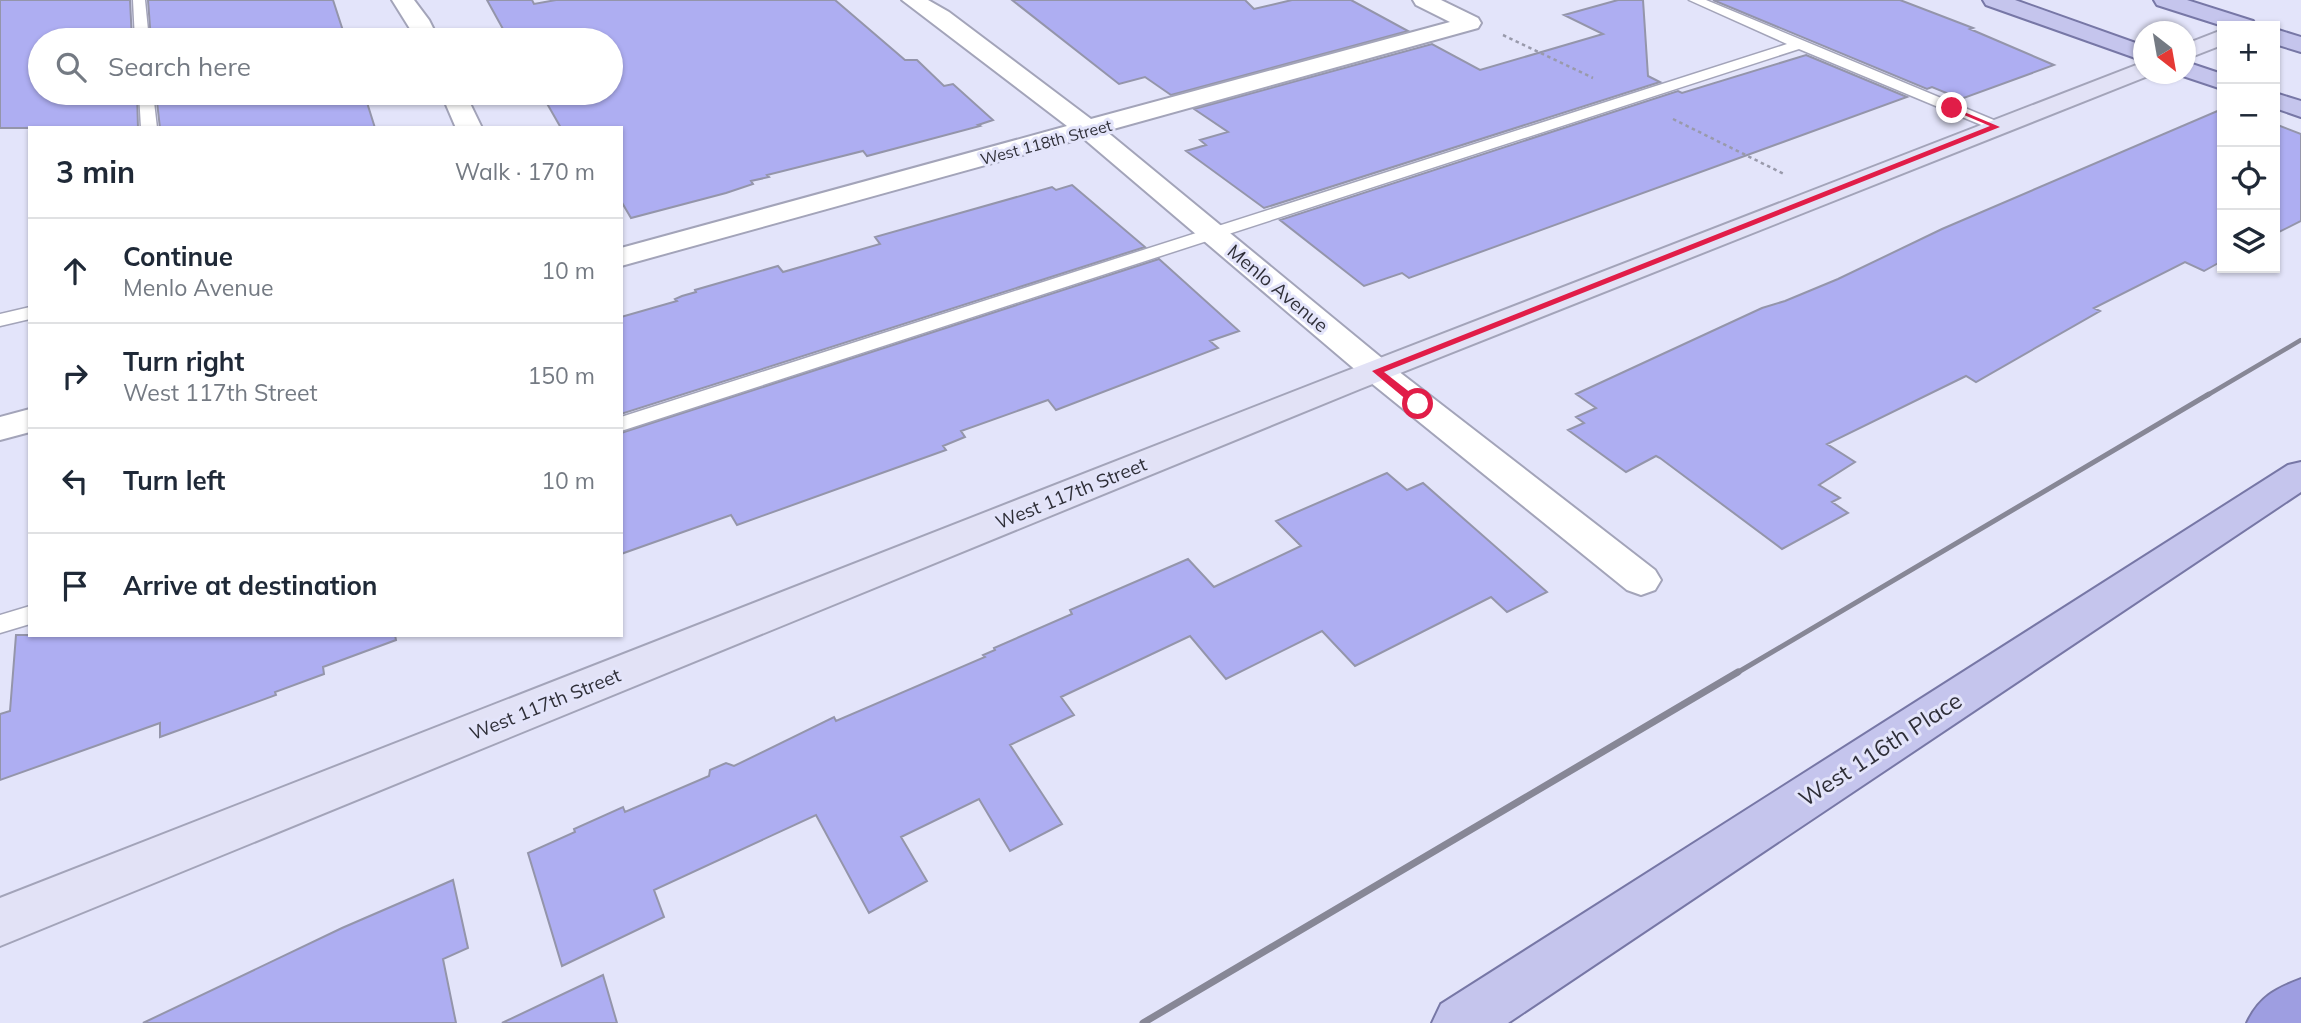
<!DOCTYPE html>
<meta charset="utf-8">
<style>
body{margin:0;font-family:Mulish,sans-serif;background:#f6f6f7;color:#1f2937}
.controls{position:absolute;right:21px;top:21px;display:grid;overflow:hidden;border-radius:0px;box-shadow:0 2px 5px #0004}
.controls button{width:63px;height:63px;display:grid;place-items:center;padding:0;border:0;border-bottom:2px solid #e0e1e3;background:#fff;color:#1f2937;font:35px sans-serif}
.compass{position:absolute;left:2133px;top:21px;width:63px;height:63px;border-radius:50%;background:#fff;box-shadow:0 2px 5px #0004;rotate:149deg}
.stop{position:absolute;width:21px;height:21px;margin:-16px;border:5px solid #e11d48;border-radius:50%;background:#fff}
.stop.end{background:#e11d48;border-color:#fff;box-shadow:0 2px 7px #0008}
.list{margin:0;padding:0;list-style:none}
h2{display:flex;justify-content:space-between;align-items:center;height:91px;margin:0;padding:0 28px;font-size:30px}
h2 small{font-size:23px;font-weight:400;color:#747a83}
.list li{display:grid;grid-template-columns:46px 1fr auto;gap:21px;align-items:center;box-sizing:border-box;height:105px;padding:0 28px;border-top:2px solid #e0e1e3}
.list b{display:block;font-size:26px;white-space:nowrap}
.list p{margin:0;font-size:23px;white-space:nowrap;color:#747a83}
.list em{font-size:23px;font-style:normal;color:#747a83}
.icon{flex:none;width:38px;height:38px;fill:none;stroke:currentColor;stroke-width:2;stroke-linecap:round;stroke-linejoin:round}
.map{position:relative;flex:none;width:2301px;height:1023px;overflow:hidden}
.search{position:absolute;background:#fff;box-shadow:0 2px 5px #0004;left:28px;top:28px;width:595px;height:77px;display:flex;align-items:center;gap:18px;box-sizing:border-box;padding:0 24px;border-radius:38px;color:#747a83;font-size:26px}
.panel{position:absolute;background:#fff;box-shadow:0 2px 5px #0004;left:28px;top:126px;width:595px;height:511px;border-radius:0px}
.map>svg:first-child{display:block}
.building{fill:#aeaef2;stroke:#9495aa;stroke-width:2}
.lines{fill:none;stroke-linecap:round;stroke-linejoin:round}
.lane-casing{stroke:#a3a4b9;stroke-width:3}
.street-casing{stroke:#a3a4b9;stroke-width:4}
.secondary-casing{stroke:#a3a4b9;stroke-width:4}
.primary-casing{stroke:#7777a6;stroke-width:4}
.highway-casing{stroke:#7777a6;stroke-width:4}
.path{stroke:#999aab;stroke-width:2.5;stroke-dasharray:3.5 3.5;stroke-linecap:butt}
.lane{fill:#fff;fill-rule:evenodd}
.street{fill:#fff;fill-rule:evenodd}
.secondary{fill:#e2e2f6;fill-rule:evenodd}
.primary{fill:#c5c5ed;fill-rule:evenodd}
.highway{fill:#9e9ee1;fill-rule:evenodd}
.rail-far2{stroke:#878796;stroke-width:4.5}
.rail-far1{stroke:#878796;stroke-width:5}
.rail{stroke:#878796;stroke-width:7}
.route{fill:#e11d48}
.labels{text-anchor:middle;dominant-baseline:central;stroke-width:6;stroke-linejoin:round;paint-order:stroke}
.far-street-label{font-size:16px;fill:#2f2f38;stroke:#e3e4fa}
.street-label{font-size:19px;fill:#2f2f38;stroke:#e3e4fa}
.near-street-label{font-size:23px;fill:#2f2f38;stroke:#e3e4fa}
</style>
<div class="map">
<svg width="2301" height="1023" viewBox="0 0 2301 1023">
<rect width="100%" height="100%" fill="#e3e4fa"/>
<path class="building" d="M0,0H130L132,40H40V93H137L138,128H0Z
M148,0H333L346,40H151Z
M487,0H532L534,4L556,0H835L905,60H917L944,86L953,84L993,120L978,125L980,126L867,156L863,151L767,175L769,177L751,181L753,184L726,193L631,218L621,201V128H561L541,93H611V40H509Z
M1012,0H1245L1254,9L1292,0H1351L1408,31L1171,95L1145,77L1119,84Z
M1618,0H1643L1648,76L1660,82L1264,208L1186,151L1206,145L1200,140L1228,132L1194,109L1432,44L1480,70L1603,34L1564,15Z
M1713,0H1900L1973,28L1970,29L2054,65L1961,99L1932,87L1927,89Z
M1806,55L1907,97L1409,278L1402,273L1364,286L1280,220L1678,91L1682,93Z
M156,93H364L375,128H160Z
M2222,109V261L2204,271L2185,262L2094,308L2100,311L1976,382L1966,376L1827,444L1855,462L1819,485L1840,498L1832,502L1848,513L1782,549L1660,458L1656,456L1626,472L1568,430L1584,423L1576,417L1596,408L1576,394L1762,308L1785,301L1838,279L1942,229Z
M2275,124L2301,134V221L2275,234Z
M1072,185L1145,247L621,414V317L677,301L675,299L682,296L696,292L695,290L778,266L783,272L880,244L875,237L1052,187L1056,190Z
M1159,259L1239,331L1210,341L1218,348L1056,410L1048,400L961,431L965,437L943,446L946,450L893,469L737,525L731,515L621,554V433Z
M1387,473L1407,490L1423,483L1547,592L1507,612L1491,597L1355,666L1322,631L1226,679L1190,636L1061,697L1074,715L1010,745L1062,824L1010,851L979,799L901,837L927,881L869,913L816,815L654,890L664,917L562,966L528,853L575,832L574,829L623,807L625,812L709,776L710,770L726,763L734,766L834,717L836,721L985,657L983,655L995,650L994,648L1072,614L1070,610L1188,559L1214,587L1301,546L1276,521Z
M16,635H395L396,640L323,667L324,674L275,692L276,695L160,737V723L0,780V714L10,711Z
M453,880L468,948L443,959L456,1023H143L342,928Z
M603,975L617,1023H502Z"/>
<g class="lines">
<defs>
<path id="lane" d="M133,0H145L149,40H135Z
M1689,0H1706L2001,123L2004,126L1996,131L1991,129L1799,49L621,431V417L1787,44Z
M139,93H153L157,128H141Z
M30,307V319L0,326V314Z
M30,606V624L0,633V615Z"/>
<path id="street" d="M392,0H414L429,20L439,40H417Z
M902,0H928L949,12L1091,119L1450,22L1416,5L1413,0H1441L1478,18L1481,23L1478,28L1106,131L1389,364L1655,570L1661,580L1655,590L1641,595L1627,590L1365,378L1083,138L621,266V248L1067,126Z
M441,93H465L482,128H456Z
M30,409V432L0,440V417Z"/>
<path id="secondary" d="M2222,30V45L2186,59V44Z
M2144,62V74H2153L1360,389L0,946V898L1336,375Z"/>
<path id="primary" d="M1983,0H2015L2144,46V61L1986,5Z
M2154,0H2187L2253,21L2256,26H2223L2157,5Z
M2275,29L2301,37V52L2275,44Z
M2186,62L2222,74V89L2177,74H2186Z
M2275,93L2301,101V117L2275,108Z
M2301,462V492L1508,1023H1432L1441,1004L2288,465Z"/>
<path id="highway" d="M2301,979V1023H2247C2259,997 2275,989 2301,979Z"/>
</defs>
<use href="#lane" class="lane-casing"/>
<use href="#street" class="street-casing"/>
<use href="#secondary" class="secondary-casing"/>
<use href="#primary" class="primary-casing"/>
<use href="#highway" class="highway-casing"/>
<path class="path" d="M1503,35L1593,78
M1673,119L1784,174"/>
<use href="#lane" class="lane"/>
<use href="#street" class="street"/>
<use href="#secondary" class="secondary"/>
<use href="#primary" class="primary"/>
<use href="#highway" class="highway"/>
<path class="rail-far2" d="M2206,396L2301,340"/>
<path class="rail-far1" d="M1735,674L2209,394"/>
<path class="rail" d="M1143,1023L1738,672"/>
</g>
<path class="route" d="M1950,106L2000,127L1384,372L1421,401V406H1414L1372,371L1990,126L1950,109Z"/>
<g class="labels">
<g class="far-street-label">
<text transform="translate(1046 142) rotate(-15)">West 118th Street</text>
</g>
<g class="street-label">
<text transform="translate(1278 288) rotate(40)">Menlo Avenue</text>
<text transform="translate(1071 493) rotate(-22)">West 117th Street</text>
<text transform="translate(545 704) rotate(-22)">West 117th Street</text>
</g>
<g class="near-street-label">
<text transform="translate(1880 749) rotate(-33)">West 116th Place</text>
</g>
</g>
</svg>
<div class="controls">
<button>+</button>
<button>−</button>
<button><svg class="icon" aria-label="locate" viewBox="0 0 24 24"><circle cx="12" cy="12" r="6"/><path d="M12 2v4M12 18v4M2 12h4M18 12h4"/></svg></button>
<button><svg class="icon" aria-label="layers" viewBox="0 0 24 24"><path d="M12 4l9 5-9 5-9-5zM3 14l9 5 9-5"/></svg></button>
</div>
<svg class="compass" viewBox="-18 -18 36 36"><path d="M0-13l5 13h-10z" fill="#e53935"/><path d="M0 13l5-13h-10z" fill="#747a83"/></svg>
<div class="stop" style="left:1418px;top:404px"></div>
<div class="stop end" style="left:1952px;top:108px"></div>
<div class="search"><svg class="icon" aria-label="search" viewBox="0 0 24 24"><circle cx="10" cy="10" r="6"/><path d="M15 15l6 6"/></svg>Search here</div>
<section class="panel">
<h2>3 min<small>Walk · 170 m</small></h2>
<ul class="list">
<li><svg class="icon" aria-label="ahead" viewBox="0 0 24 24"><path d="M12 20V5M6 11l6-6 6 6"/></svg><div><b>Continue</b><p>Menlo Avenue</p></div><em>10 m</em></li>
<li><svg class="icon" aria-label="right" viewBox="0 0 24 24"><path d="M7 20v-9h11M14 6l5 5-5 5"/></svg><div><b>Turn right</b><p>West 117th Street</p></div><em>150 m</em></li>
<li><svg class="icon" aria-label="left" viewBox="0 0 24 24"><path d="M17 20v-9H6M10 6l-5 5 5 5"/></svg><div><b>Turn left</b></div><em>10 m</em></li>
<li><svg class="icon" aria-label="arrive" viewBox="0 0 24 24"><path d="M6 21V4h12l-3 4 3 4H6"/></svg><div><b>Arrive at destination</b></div></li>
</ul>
</section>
</div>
